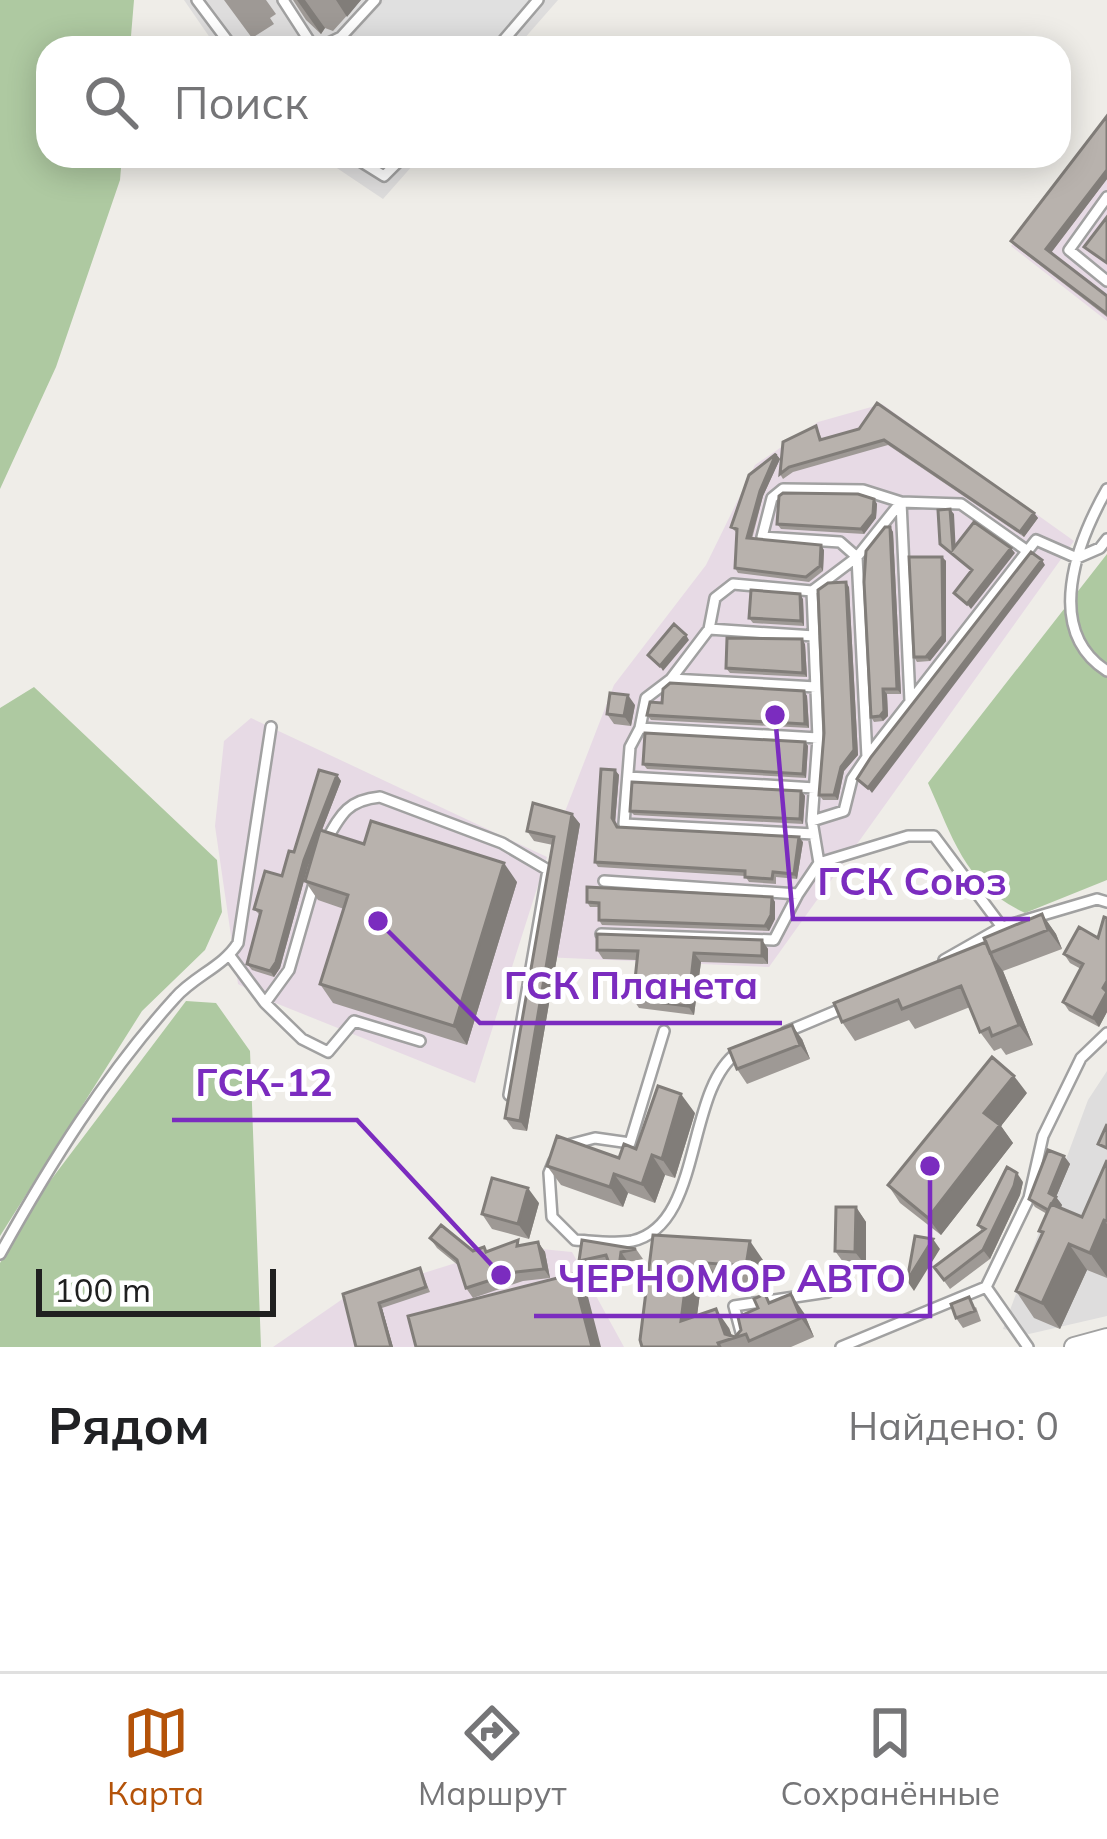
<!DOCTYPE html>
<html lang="ru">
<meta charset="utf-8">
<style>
body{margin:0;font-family:Mulish,sans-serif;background:#f6f6f6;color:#202124}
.scale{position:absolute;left:36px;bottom:30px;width:240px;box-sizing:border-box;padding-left:12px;border:6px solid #202020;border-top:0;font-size:33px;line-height:42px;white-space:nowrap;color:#202020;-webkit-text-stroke:9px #fff;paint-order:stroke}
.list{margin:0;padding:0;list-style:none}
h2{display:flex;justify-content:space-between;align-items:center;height:156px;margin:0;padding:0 48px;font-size:51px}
h2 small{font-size:39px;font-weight:400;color:#757577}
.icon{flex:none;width:66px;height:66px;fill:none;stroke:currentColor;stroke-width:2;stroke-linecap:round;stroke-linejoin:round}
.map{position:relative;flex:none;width:1107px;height:1347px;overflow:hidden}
.search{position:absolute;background:#fff;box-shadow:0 6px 30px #0003;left:36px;right:36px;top:36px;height:132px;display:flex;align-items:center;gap:30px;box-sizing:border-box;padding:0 42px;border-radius:36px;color:#757577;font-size:45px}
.sheet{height:324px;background:#fff}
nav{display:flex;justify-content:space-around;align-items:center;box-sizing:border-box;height:168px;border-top:3px solid #e0e0e0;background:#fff;font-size:33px;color:#757577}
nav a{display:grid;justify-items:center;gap:6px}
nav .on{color:#b45309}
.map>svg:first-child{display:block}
.residential{fill:#dedddd}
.industrial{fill:#e7dae5}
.forest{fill:#aec9a1}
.parking{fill:#e0e0e0}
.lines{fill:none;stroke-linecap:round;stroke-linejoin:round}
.lane-casing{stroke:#a1a1a1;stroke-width:14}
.street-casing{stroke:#a1a1a1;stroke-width:22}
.lane{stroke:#fff;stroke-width:9}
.street{stroke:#fff;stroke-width:18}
.wall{fill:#9e9995}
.shaded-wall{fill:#817d79}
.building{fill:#b8b2ad;stroke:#817d79;stroke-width:3}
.leader{fill:none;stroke:#7b2cbf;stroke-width:4.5}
.callout-dot{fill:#7b2cbf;stroke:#fff;stroke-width:4.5}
.callout-label{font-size:39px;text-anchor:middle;font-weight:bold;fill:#7b2cbf;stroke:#fff;stroke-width:10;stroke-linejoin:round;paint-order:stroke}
</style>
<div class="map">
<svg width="1107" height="1347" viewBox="0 0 1107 1347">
<rect width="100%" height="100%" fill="#efede8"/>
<path class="residential" d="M184,0H558L516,48H217Z
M319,156H421L383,199Z
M1107,1071V1316L1029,1334L1003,1329L1088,1100Z"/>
<path class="industrial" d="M1107,118V321L1011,246Z
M882,404L1074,541L769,967L543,957L561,822L614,685L706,565L755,465L818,422Z
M251,718L547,857L475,1083L273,1002L238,984L215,826L224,741Z
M510,1246L572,1252L624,1347H273L344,1298Z"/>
<path class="forest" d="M0,0H134L130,48H48V156H122L120,180L56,367L0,489Z
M1107,554V880L1025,913C965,885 954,840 928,783Z
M34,687L217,860L222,912L205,950L142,1011L0,1236V708Z
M186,1001L216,1003L250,1051L261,1347H0V1263L41,1193Z"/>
<path class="parking" d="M385,0H533L490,48H344Z"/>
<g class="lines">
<defs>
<path id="lane" d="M197,0L233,48
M283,0L314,48
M318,48L341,37L375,0
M497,48L538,0
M352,156L384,176L404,156
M1107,197L1069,250L1107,281
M1107,489C1077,542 1043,630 1107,671
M709,629L814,636
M671,679L709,629L715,598L733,584L812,591
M640,728L818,738
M867,757L857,557L840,542L762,537L772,498L783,489L863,490L901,502L910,701
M628,777L815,788
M812,821L844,811L852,779L867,757L1036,540L1077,558L1100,548L1107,539
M814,834L624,824L630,747L640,728L646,698L671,679L816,687
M326,841C341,814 348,800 380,797L502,843L548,870L509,1095
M819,863L908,836H934L1002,927L1097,899L1107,902
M315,880L289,970L265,1003L302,1039L328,1052L354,1021L420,1041
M604,881L798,894L819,863L812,821L818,738L812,591L857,557L901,502L961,504L1026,550
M601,934L774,940L798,894
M230,956L265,1003
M944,960L1002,927
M786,1032L848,1006
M568,1145L595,1138L630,1143L664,1031
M554,1161L549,1173L552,1217L575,1240C593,1241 615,1244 632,1241C704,1225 684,1091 738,1052
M0,1254C50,1164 106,1074 175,998C194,976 223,967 238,943L271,727
M986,1287L1028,1347
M745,1347L734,1306L828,1292
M841,1347L986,1287L1029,1198L1043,1136L1081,1058L1107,1033"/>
<path id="street" d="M1074,1347L1107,1338"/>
</defs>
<use href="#lane" class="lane-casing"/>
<use href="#street" class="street-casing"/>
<use href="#lane" class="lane"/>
<use href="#street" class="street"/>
</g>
<path class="wall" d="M224,0H266L276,14L270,18L274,24L252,38Z
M293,0H361L333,31L325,28L321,34L306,20Z
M1107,116V179L1051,253L1107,296V317L1015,246L1011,241Z
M816,426L822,439L859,429L1034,513L1038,518L1024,537L888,445L793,472L783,479L780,474Z
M776,454L780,459L763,496L752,539L824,550L823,571L809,582L738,573L735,568L737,533L731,527Z
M874,499L877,504L876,518L864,534L781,529L777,524Z
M890,527L893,532L901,694H887L888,716L883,721L874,722L871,717Z
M942,557L946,561V641L930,661L917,662L914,657Z
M849,587L858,755L844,771L838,800H823L819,795Z
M803,599L804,626L753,623L749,618Z
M805,644L807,677L730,673L726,668Z
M804,691L807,696L809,728L651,720L647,715L662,703Z
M635,705L631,726L614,724L607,714Z
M805,742L808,746L806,778L647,769L643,764Z
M615,770L619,775L615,823L617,827L803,842L797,879L776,877V884L749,882L745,876L598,867L595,862Z
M337,775L341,781L322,830L364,844L517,882L467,1045L333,1003L320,984L344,909L318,900L305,881L313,852L308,866L280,968L274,977L252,970L247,964L260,915L254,909L282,876Z
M801,791L805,796L803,824L634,815L630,811Z
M572,814L580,824L527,1131L513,1129L505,1118L553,845L534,841L527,831Z
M772,897L775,902V919L769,931L602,925L599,920V907H590L587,902Z
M1042,914L1056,934L1062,949L1003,971L1033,1045L1006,1055L1001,1048L994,1051L980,1032L970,1007L915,1029L909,1020L855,1041L842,1022L986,942Z
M1107,918V1012L1099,1027L1069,1011L1063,1002L1081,969L1070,963L1064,954L1098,938Z
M762,940L768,949V964L701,962L694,1015L639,1008L633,999L637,960L603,959L597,950Z
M802,1039L810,1059L747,1084L737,1069Z
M1027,1093L1001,1126L1013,1143L941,1235L900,1203L888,1185Z
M695,1113L675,1178L665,1175L655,1203L628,1193L623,1207L561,1185L547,1166L619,1158Z
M1064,1156L1070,1164L1056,1197L1062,1205L1061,1208L1082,1217L1107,1160V1278L1087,1270L1060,1329L1034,1318L1016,1291L1042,1235L1039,1231L1047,1214L1035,1207L1029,1199Z
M1023,1182L1020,1195L990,1259L950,1289L934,1267L982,1231L978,1225Z
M539,1203L529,1239L492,1229L482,1214Z
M856,1207L866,1222V1266H846L835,1251Z
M653,1235L763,1260L759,1284L720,1282L718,1294L700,1293L697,1315L729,1328L732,1336L735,1337L771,1303L804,1313L814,1337L791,1347H642Z
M430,1238L473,1251L484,1247L487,1251L538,1242L545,1252L550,1278L523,1281L473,1298L466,1288L459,1266L437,1248Z
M636,1249L643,1259L628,1262L626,1277L617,1276L610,1266L586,1271L579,1261Z
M420,1268L430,1292L382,1308L393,1347H356L343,1294Z
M976,1307L981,1321L963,1328L956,1318Z"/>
<path class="shaded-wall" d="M297,0H305L325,28L321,34Z
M336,0H361L347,17Z
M1107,170V179L1050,254L1046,249Z
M776,454L780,459L763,496L750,543L747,538L760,491Z
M874,499L877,504L876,518L864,534L861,529Z
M950,509L954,514L956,554L953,549Z
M1034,513L1038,518L1024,537L1020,532Z
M890,527L893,532L901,694L897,689Z
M821,545L824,550L823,571L820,566Z
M1011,548L1015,553L971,609L967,604Z
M942,557L946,561V641L930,661L926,657Z
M1042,560L1045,565L872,793L868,788Z
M846,582L849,587L858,755L844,771L838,800L834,795Z
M800,594L803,599L804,626L801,621Z
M686,635L689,640L663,671L660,666Z
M802,639L805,644L807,677L803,673Z
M883,689L887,694L888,716L883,721L880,716Z
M804,691L807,696L809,728L805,724Z
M628,695L635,705L631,726L624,716Z
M805,742L808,746L806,778L803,774Z
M615,770L619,775L615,823L612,818Z
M337,775L341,781L308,866L280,968L274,977L270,971L304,860Z
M801,791L805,796L803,824L800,819Z
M572,814L580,824L527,1131L520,1121Z
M799,837L803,842L797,879L794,874Z
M504,863L517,882L467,1045L454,1026Z
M772,897L775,902V919L769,931L765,926Z
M1042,914L1056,934L1062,949L1048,930Z
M762,940L768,949V964L762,956Z
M694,953L701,962L694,1015L688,1006Z
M990,953L1003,971L1033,1045L1019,1025Z
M1107,981V1012L1099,1027L1093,1018Z
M792,1025L802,1039L810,1059L800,1045Z
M1014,1076L1027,1093L1001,1126L1013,1143L941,1235L928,1218L984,1113Z
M681,1094L695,1113L675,1178L662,1159Z
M652,1155L665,1175L655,1203L642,1184Z
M1064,1156L1070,1164L1056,1197L1062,1205L1055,1218L1049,1193Z
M1017,1173L1023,1182L1020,1195L990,1259L983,1250Z
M614,1174L628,1193L623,1207L610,1187Z
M528,1188L539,1203L529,1239L518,1224Z
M856,1207L866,1222V1266L855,1252Z
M1104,1220L1107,1224V1277L1090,1253Z
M933,1239L940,1249L914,1291L907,1281Z
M750,1241L763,1260L759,1284L746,1266Z
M538,1242L545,1252L550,1278L544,1269Z
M1069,1244L1087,1270L1060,1329L1042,1303Z
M621,1252L628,1262L626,1277L619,1267Z
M707,1263L720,1282L718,1294L705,1276Z
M573,1274L587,1293L601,1347H592Z
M687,1274L700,1293L694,1339L681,1321Z
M791,1294L804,1313L814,1337L801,1318Z
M379,1303L382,1308L393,1347H391Z
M716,1309L729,1328L733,1339L725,1334Z"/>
<path class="building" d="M1107,116V170L1046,249L1107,296V314L1011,241Z
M1107,217V263L1084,247Z
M877,403L1034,513L1020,532L884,440L789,467L780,474L783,442L816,426L820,440L859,429Z
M776,454L760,491L747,538L821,545L820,566L806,577L735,568L737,529L731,527L749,475Z
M783,493L858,494L874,499L873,514L861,529L777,524L779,496Z
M950,509L953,549L974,522L1011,548L967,604L954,593L972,570L940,544L938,510Z
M885,527H890L897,689H883L884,711L880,716L871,717L864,582L866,551Z
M1031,552L1042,560L868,788L857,779L871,757Z
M909,557H942L943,636L926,657H914Z
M846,582L854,750L841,767L834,795H819L824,733L818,590L828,583Z
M751,590L800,594L801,621L749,618Z
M674,624L686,635L660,666L648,655Z
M727,638L802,639L803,673L726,668Z
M670,683L804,691L805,724L647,715L650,702L662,703L663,689Z
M610,693L628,695L624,716L607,714Z
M645,733L805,742L803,774L643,764Z
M601,769L615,770L612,818L617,827L799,837L794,874L773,872L772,879L745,877V871L595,862Z
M319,770L337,775L304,860L276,962L270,971L247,964L261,911L254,909L265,871L282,876L289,851L294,852Z
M632,782L801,791L800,819L630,811Z
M533,803L572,814L520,1121L505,1118L554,837L527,831Z
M371,821L504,863L454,1026L320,984L348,895L305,881L320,830L364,844Z
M587,887L772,897L771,915L765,926L599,920V903L587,902Z
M1042,914L1048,930L990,953L984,938Z
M1104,917L1107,918V981L1103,988L1107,992L1093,1018L1063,1002L1083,964L1064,954L1079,927L1098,938Z
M597,934L762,940V956L694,953L688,1006L633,999L638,951L597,950Z
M986,942L1019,1025L992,1036L989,1028L980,1032L961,986L902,1009L898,1000L842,1022L834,1003Z
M792,1025L800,1045L737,1069L729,1049Z
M992,1057L1014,1076L984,1113L1000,1125L928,1218L888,1185Z
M658,1086L681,1094L662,1159L652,1155L642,1184L614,1174L610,1187L547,1166L557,1136L619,1158L624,1144L636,1149Z
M1107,1124V1148L1098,1144Z
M1048,1150L1064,1156L1049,1193L1056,1197L1048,1210L1029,1199Z
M1107,1160V1221L1104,1220L1090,1253L1069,1244L1042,1303L1016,1291L1043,1232L1039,1231L1051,1204L1082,1217Z
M1007,1167L1017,1173L1014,1186L983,1250L944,1280L934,1267L985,1229L978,1225Z
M492,1178L528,1188L518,1224L482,1214Z
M836,1207H856L855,1252L835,1251Z
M441,1225L473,1251L484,1247L486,1252L518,1240L517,1246L538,1242L544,1269L516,1272L466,1288L457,1260L430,1238Z
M653,1235L750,1241L746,1266L707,1263L705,1276L687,1274L681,1321L716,1309L725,1334L735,1337L741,1330L738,1317L758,1308L754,1299L765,1294L769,1303L791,1294L801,1318L749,1341L746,1334L718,1343L720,1347H642L640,1340Z
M915,1236L933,1239L907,1281Z
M582,1240L636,1249L621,1252L619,1267L610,1266L606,1255L579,1261Z
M420,1268L426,1287L379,1303L391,1347H356L343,1294Z
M573,1274L592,1347H416L408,1316Z
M969,1297L975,1311L956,1318L951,1304Z"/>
<path class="leader" d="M775 715L793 919H1030M378 921L480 1023H782M501 1275L357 1120H172M930 1166L930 1316H534"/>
<g class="callout-dot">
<circle cx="775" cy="715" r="12"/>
<circle cx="378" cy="921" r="12"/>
<circle cx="501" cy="1275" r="12"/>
<circle cx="930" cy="1166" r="12"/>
</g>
<g class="callout-label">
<text x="912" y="895">ГСК Союз</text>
<text x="631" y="999">ГСК Планета</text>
<text x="264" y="1096">ГСК-12</text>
<text x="732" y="1292">ЧЕРНОМОР АВТО</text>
</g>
</svg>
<div class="scale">100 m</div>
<div class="search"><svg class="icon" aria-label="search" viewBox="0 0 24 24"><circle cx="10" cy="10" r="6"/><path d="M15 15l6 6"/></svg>Поиск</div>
</div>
<section class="sheet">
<h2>Рядом<small>Найдено: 0</small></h2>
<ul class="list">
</ul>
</section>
<nav>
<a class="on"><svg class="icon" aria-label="map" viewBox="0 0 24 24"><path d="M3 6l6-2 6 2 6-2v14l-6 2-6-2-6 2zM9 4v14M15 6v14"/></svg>Карта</a>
<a><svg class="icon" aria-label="directions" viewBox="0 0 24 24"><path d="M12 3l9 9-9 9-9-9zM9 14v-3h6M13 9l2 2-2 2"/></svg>Маршрут</a>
<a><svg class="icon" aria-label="saved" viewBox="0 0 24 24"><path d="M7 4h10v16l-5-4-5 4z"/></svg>Сохранённые</a>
</nav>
